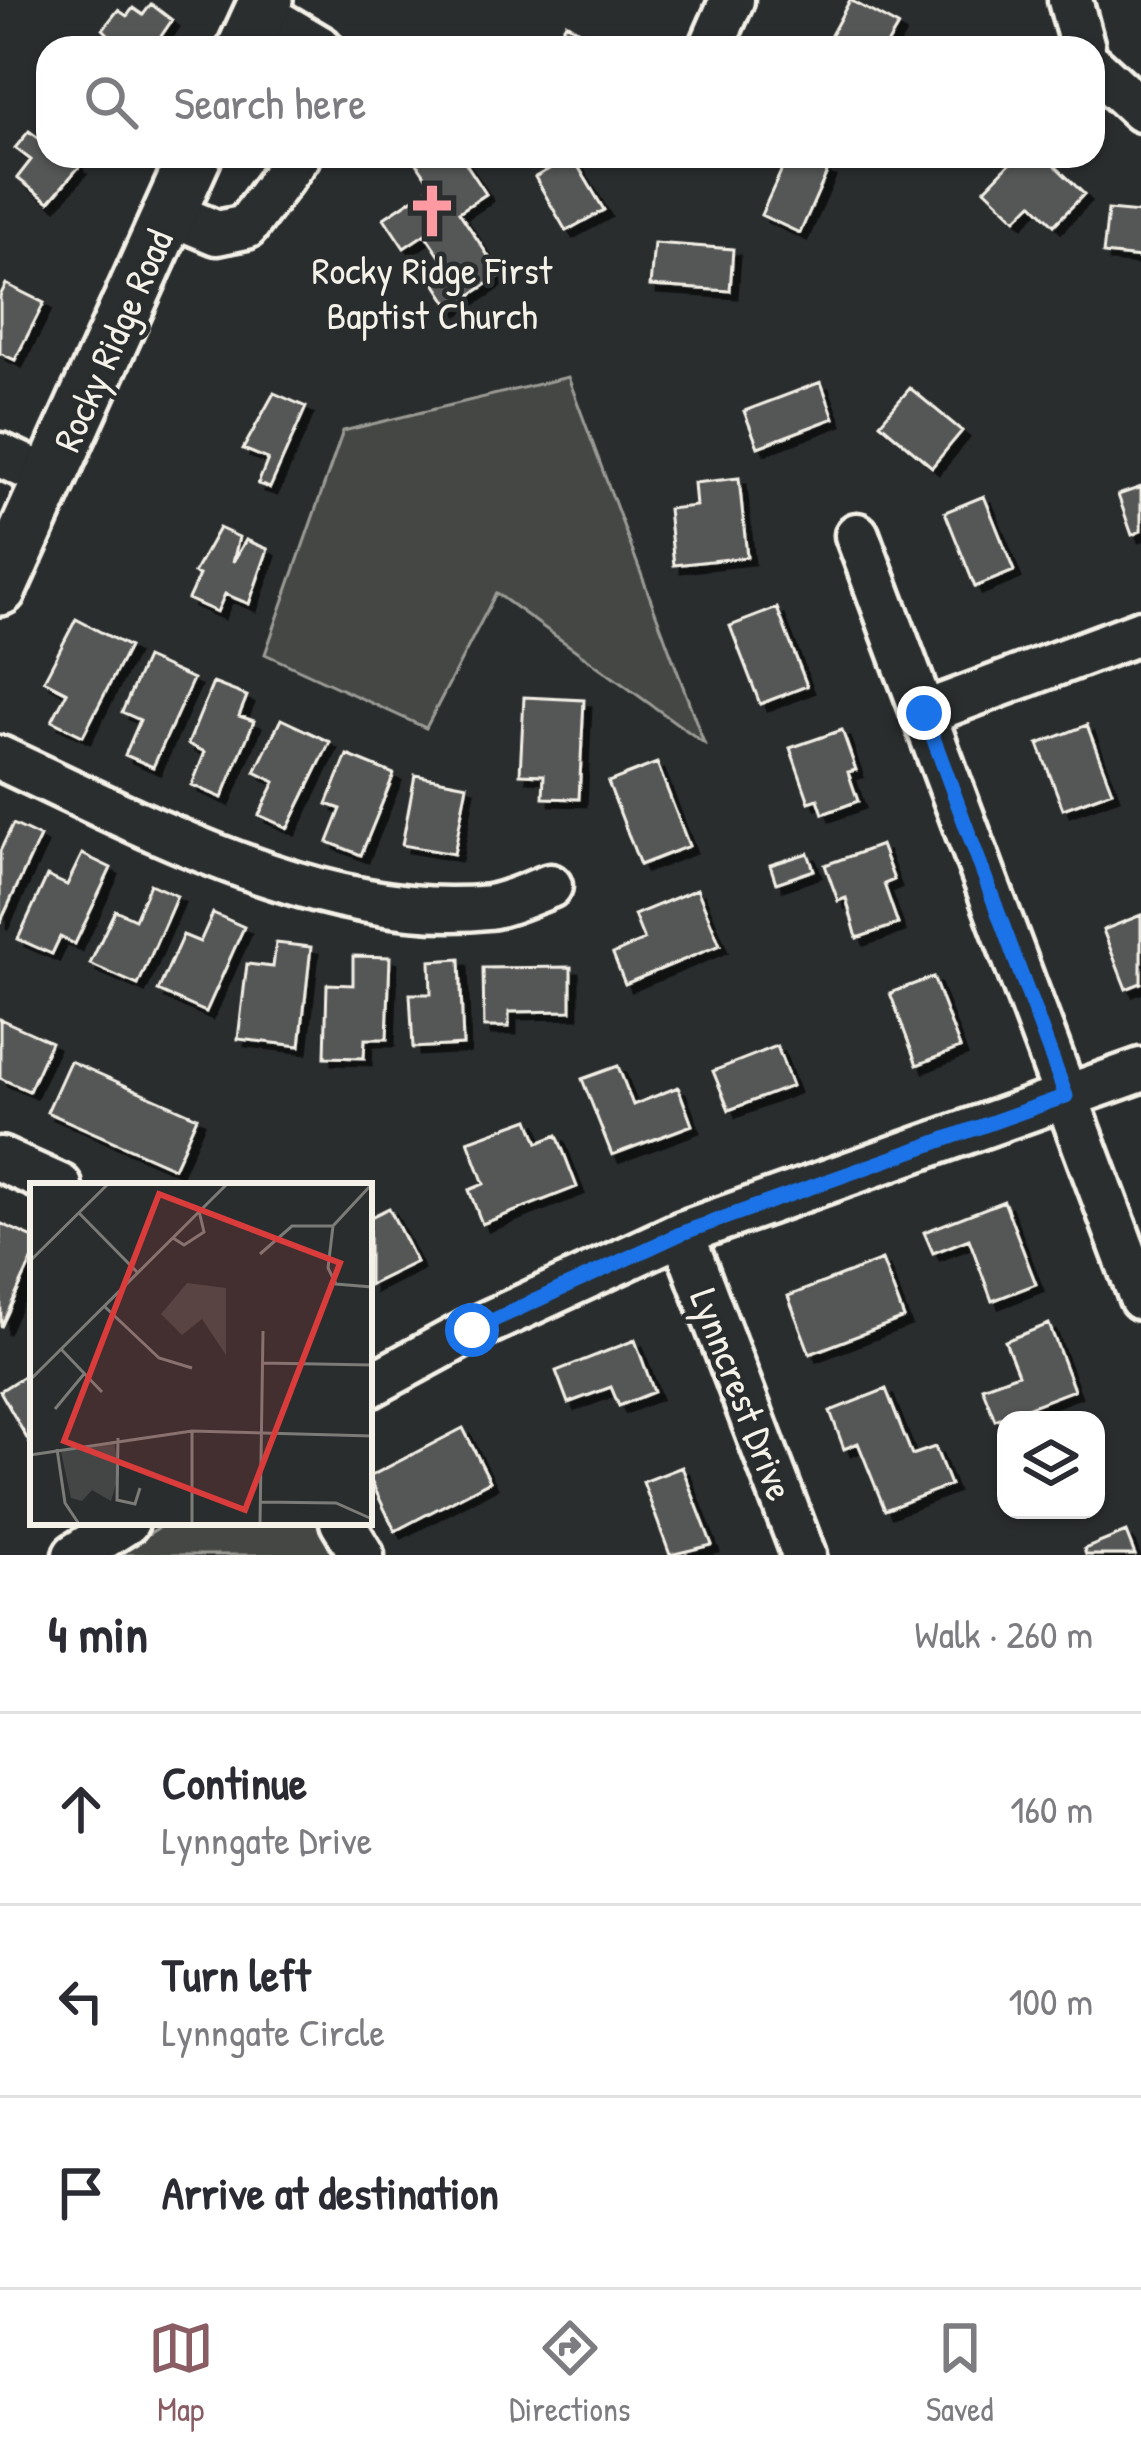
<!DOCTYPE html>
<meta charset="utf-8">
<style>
body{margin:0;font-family:"Patrick Hand",sans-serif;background:#f2f2f3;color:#2b2b33}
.controls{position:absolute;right:36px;bottom:36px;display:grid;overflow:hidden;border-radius:24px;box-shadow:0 3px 9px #0004}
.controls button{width:108px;height:108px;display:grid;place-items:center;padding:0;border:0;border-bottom:3px solid #e1e1e2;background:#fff;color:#2b2b33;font:60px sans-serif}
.stop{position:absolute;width:36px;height:36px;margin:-27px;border:9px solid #1a73e8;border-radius:50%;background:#fff}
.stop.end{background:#1a73e8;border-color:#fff;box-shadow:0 3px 12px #0008}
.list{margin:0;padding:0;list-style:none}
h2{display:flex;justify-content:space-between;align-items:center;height:156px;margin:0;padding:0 48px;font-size:51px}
h2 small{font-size:39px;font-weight:400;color:#7c7c81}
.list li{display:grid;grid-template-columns:78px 1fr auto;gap:36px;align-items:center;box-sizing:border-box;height:192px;padding:0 48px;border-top:3px solid #e1e1e2}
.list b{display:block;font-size:45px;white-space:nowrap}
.list p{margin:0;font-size:39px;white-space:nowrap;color:#7c7c81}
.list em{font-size:39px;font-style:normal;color:#7c7c81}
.icon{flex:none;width:66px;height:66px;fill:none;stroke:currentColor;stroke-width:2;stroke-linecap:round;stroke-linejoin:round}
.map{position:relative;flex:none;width:1141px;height:1555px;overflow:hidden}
.search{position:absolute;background:#fff;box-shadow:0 3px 9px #0004;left:36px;right:36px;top:36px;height:132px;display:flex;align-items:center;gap:30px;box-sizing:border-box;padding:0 42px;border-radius:36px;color:#7c7c81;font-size:45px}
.sheet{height:732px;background:#fff}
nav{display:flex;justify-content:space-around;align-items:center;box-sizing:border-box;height:168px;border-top:3px solid #e1e1e2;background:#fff;font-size:33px;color:#7c7c81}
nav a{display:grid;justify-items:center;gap:6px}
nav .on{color:#8a5d65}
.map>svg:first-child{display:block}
.green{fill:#444645;stroke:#9c9c96;stroke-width:3}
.building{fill:#555756;stroke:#f4f1e8;stroke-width:3;filter:url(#shadow)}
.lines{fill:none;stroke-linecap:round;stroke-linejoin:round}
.minor-casing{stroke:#f4f1e8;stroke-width:51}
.major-casing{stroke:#f4f1e8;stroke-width:60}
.minor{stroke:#2a2d2e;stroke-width:42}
.major{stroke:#2a2d2e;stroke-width:51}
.route{stroke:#1a73e8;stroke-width:15}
.labels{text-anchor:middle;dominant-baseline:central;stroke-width:9;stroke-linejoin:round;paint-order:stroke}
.poi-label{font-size:39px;fill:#f4f1e8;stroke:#2a2d2e}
.street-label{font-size:39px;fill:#f4f1e8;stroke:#2a2d2e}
.inset-road{fill:none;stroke:#7b7b78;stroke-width:3}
.view{fill:#d93c3b;fill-opacity:0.15;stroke:#d93c3b;stroke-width:6}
.inset-edge{fill:none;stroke:#f4f1e8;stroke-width:6}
</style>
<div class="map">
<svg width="1141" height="1555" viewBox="0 0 1141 1555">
<defs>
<filter id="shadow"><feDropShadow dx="7" dy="7" stdDeviation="0" flood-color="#0009"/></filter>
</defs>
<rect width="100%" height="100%" fill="#2a2d2e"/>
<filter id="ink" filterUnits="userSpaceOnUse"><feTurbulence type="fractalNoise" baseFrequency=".00833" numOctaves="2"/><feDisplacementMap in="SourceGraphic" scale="24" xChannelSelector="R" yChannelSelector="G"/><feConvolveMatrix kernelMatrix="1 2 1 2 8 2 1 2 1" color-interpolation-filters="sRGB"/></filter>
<g filter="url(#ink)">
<path class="green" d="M568,377L704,743L496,593L426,728L265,654L343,431Z
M167,1522H322L342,1555H116Z"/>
<path class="building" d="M850,0L898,26L885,48H824Z
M151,4L172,20L153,48H104L109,35L103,29L118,10L127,16L133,8L143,15Z
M566,23L607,48H551Z
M29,131L44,142L48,137V156H79L74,163L79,167L49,202L17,178L31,160L15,148Z
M412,156H461L486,194L459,212L501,275L451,308L433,280L449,270L425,234L404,248L384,218L432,186Z
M572,156L604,210L566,231L535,177Z
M788,156L828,170L800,233L761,215Z
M1017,156H1045L1084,194L1054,225L1032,203L1016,219L985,189Z
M1108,210L1141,213V258L1103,254Z
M654,243L733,249L730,291L650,286Z
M6,284L44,303L15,360L0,353V296Z
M821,382L834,418L758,447L744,411Z
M910,388L962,431L932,467L880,423Z
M274,393L306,407L270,488L258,484L268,459L243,449Z
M739,478L747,557L674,565L668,509L696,506L694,483Z
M1141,487V531L1132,535L1118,495Z
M984,496L1014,571L975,587L945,512Z
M219,528L239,537L233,562L246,540L268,549L249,604L225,594L217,612L188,599L199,575L194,573Z
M777,608L807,686L760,704L730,626Z
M76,619L129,647L83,736L52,721L67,692L44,680Z
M146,658L193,679L153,767L125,755L140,720L122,712Z
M213,683L247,696L239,716L254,721L222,798L192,785L205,752L188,744Z
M524,697L584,700L579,799L543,798L544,775L520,774Z
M281,719L330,742L288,828L259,815L275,782L255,772Z
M1087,725L1112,791L1063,809L1038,744Z
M842,730L856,770L848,772L858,801L823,814L818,799L809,802L790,748Z
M347,755L394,774L361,855L328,842L341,809L327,804Z
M657,763L689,846L640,865L608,782Z
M415,775L467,785L454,854L402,845Z
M13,824L40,837L0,923V851Z
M881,845L894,880L884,884L898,924L857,938L846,898L838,901L825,865Z
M808,853L814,870L776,883L770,865Z
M82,854L111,868L75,944L60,937L52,954L18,939L47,876L67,885Z
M150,884L177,896L138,985L90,964L115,910L135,919Z
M697,889L720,945L625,984L613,954L644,940L634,915Z
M213,913L244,927L206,1012L158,991L183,935L200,942Z
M1141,915V983L1126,989L1103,930Z
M276,943L311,947L300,1046L238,1039L247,964L273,967Z
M353,956L390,957L387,1039H365L364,1058L325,1057L327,984L353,985Z
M460,959L463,1045L413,1048L410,994H431L430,961Z
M571,967V1011L509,1012V1027H484L483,968Z
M933,977L960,1048L917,1065L890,993Z
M0,1019L51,1042L29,1091L0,1078Z
M777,1046L792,1086L729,1110L713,1071Z
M70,1061L197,1117L174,1168L47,1112Z
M618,1066L633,1105L678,1087L692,1125L612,1155L582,1079Z
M529,1119L538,1143L557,1135L577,1187L482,1224L469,1190L484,1184L468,1141Z
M1004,1201L1036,1284L992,1301L969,1239L933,1253L924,1232Z
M389,1208L416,1262L369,1285V1218Z
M0,1223L33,1238V1258L1,1327Z
M882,1260L904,1318L810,1354L788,1296Z
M1049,1324L1074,1390L995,1420L982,1387L1018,1374L1005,1341Z
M635,1340L654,1392L619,1406L611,1387L568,1403L556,1371Z
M33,1370V1449L0,1391Z
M886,1389L912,1455L935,1447L950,1485L885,1510L858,1443L844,1449L830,1411Z
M463,1428L490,1481L395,1531L369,1477Z
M682,1467L712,1545L670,1555L643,1482Z
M1126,1532L1135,1555H1086L1084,1549Z"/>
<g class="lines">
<defs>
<path id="minor" d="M1070,0L1083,48
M260,12L321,48
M711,48L732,0
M1093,66L1141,110
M169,213L217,233L246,227L298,156
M0,455L50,478
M857,535L1141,1298
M924,713L1141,632
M0,758C143,824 327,925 489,907C509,904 531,893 550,886
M0,1159L60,1186
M682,1233L804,1555
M369,1386L472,1330L682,1233L1141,1070
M342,1522L362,1555
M75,1555L127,1522"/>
<path id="major" d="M244,48L266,0
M0,589L195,156"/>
</defs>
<use href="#minor" class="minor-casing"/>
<use href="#major" class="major-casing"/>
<use href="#minor" class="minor"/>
<use href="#major" class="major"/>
</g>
</g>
<g class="lines" filter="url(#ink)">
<path class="route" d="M472,1330L682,1233L1066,1096L924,713"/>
</g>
<defs>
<symbol id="church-bare" viewBox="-9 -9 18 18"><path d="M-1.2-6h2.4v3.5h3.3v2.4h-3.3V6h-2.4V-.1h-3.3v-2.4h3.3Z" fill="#ff9aa2" stroke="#2a2d2e" stroke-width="2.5" paint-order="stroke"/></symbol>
</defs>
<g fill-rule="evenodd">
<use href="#church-bare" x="394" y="173" width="76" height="76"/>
</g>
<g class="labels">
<g class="poi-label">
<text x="432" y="269">Rocky Ridge First<tspan x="432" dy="45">Baptist Church</tspan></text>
</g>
<g class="street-label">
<text transform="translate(112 340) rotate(-66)">Rocky Ridge Road</text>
<text transform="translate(743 1394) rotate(69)">Lynncrest Drive</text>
</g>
</g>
<g transform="translate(30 1183)">
<rect width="342" height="342" fill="#2a2d2e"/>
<path d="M157,100L196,105V172L172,136L152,152L131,131ZM84,258L89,291L81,318L62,307L52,318L41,315L31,269Z" fill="#444645"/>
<path class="inset-road" d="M342,1L303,43L298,85L306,101L342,104M49,30L108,90M143,55L154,62L174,49L169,28M230,71L262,43H303M0,78L78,1M74,123L129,175L162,185M31,166L72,209M232,180L342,182M0,197L197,1M25,226L54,191M88,255L87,317L105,321L110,305M27,266L35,320L49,341M0,272L162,248L342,253M231,319L306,320L342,336M162,341V248M230,341L233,148"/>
<path class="view" d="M129,11L310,80L215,327L34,258Z"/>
<rect width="342" height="342" class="inset-edge"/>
</g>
</svg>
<div class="controls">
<button><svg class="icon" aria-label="layers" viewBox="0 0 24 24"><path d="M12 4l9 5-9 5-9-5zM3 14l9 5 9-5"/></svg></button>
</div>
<div class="stop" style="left:472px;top:1330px"></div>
<div class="stop end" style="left:924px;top:713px"></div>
<div class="search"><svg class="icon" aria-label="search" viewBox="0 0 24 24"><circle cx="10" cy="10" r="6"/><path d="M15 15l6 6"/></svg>Search here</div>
</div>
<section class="sheet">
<h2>4 min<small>Walk · 260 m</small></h2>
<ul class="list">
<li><svg class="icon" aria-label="ahead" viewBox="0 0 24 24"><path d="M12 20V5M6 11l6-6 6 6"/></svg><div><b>Continue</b><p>Lynngate Drive</p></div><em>160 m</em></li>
<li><svg class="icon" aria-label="left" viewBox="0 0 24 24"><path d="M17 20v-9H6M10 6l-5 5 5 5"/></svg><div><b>Turn left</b><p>Lynngate Circle</p></div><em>100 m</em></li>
<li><svg class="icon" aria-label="arrive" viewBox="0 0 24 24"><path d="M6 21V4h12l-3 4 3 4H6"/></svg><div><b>Arrive at destination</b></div></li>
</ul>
</section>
<nav>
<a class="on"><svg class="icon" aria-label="map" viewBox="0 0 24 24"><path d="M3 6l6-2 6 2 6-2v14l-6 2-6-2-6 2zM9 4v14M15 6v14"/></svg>Map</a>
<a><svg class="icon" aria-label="directions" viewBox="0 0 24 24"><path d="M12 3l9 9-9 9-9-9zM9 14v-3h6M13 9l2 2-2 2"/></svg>Directions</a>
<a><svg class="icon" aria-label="saved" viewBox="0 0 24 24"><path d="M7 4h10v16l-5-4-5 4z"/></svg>Saved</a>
</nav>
